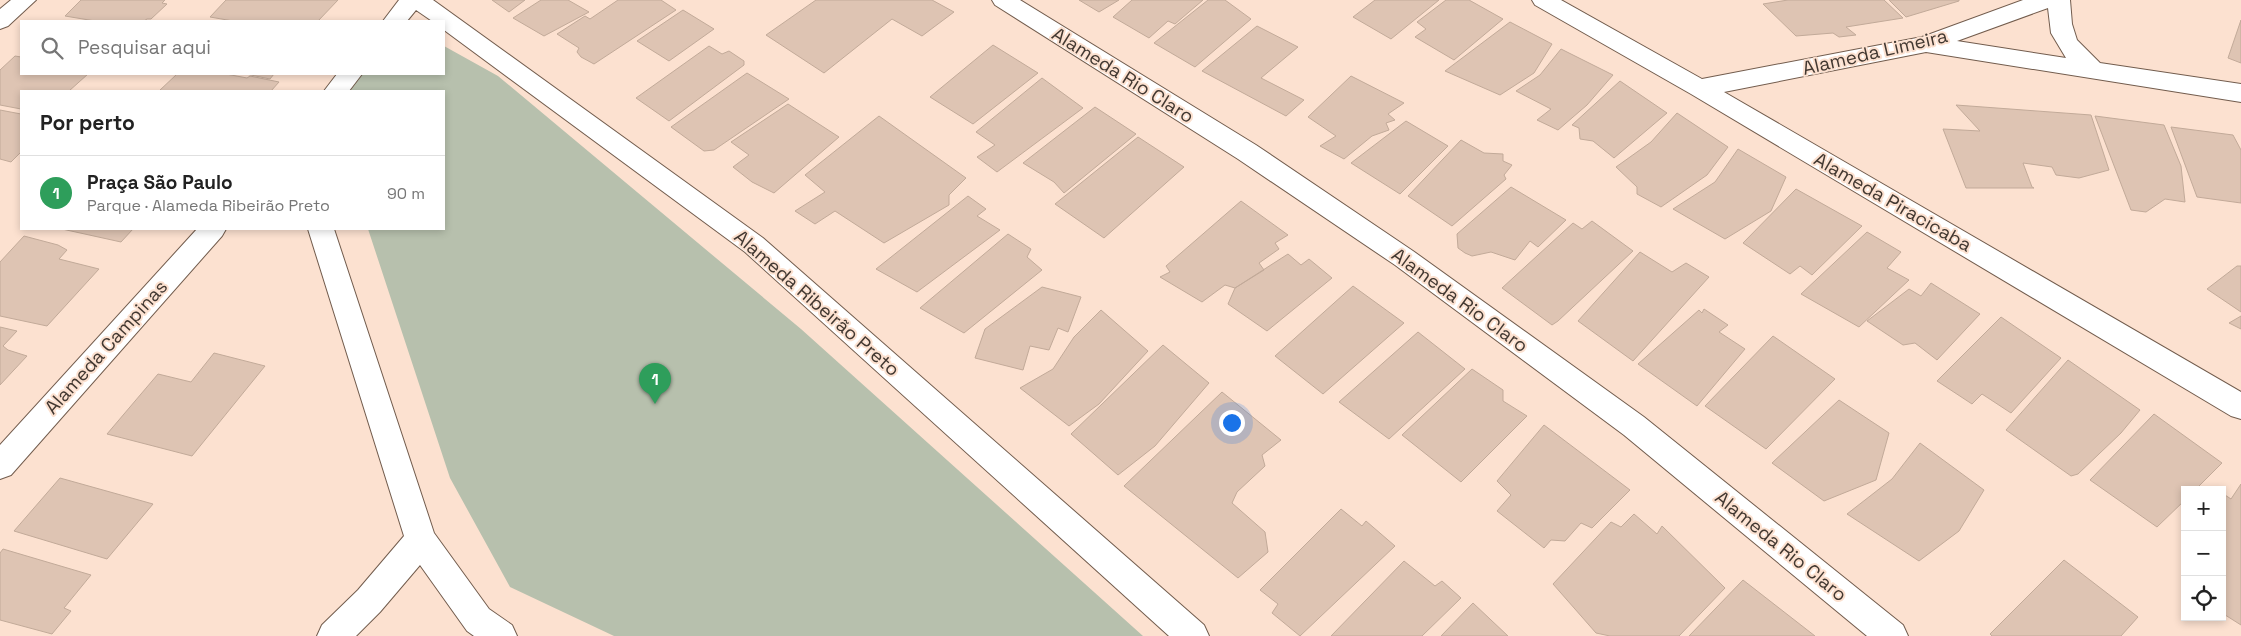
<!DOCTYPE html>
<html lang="pt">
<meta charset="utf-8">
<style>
body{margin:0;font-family:"Space Grotesk",sans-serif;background:#f6f6f6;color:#222}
.controls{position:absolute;right:15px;bottom:15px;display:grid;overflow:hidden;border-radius:0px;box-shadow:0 2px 8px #0003}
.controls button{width:45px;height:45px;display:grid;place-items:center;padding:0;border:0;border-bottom:1px solid #e0e0e0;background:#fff;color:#222;font:25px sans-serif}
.you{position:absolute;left:1231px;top:422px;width:18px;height:18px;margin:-12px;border:4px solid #fff;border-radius:50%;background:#1a73e8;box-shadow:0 0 0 8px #1a73e833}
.badge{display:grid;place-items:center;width:32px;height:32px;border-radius:50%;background:#8b1f83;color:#fff;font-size:16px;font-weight:700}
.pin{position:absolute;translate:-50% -41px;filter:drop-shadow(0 1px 2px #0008)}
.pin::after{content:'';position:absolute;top:26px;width:18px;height:15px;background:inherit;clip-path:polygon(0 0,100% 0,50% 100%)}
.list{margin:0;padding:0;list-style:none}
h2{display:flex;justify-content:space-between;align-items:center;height:65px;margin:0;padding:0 20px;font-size:21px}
h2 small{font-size:16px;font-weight:400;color:#767676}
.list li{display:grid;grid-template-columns:32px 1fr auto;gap:15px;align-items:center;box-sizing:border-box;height:75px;padding:0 20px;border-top:1px solid #e0e0e0}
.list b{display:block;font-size:19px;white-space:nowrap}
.list p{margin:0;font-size:16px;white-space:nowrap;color:#767676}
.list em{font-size:16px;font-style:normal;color:#767676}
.icon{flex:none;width:28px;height:28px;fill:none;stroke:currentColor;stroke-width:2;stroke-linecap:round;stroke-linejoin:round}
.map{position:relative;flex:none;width:2241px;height:636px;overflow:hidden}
.search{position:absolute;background:#fff;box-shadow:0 2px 8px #0003;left:20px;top:20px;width:425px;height:55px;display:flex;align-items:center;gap:12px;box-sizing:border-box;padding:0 18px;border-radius:0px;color:#767676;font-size:19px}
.panel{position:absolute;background:#fff;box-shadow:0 2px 8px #0003;left:20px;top:90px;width:425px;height:140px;border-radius:0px}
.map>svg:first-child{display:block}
.green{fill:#b7c0ad}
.building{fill:#dec4b3;stroke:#c2aa99}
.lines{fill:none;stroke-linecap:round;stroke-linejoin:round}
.street-casing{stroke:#725c4d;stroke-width:2}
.street{fill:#fff;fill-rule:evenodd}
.labels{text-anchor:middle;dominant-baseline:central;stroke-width:4;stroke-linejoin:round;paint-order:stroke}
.street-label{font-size:19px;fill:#423831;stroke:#fce1d0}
</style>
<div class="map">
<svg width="2241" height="636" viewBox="0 0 2241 636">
<rect width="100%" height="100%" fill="#fce1d0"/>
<path class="green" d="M444,46L498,76L801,329L1143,636H614L510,587L450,478L368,229H444V91H343L355,74H444Z"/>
<path class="building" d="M81,0H165L162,3L167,4L151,19H147L144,21H95L65,16Z
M226,0H338L318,21H233L210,17Z
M492,0H525L509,12Z
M541,0H568L589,12L544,36L513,18Z
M618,0H661L676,10L594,64L581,57L577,52L579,48L557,34L585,16L590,19Z
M816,0H932L954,12L922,36L892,19L824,73L766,35Z
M1079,0H1119L1099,12Z
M1132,0H1203L1175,24L1168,21L1149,38L1113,17Z
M1208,0H1225L1251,19L1195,67L1154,43Z
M1375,0H1439L1391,39L1353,17Z
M1446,0H1469L1503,19L1454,60L1415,37L1426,29L1417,22Z
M1788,0H1884L1903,18L1846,27L1856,35L1839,37L1833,33L1796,36L1763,4Z
M1889,0H1959V1L1906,17Z
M683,10L714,29L669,61L637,41Z
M2241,20V63L2228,58Z
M1510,22L1552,44L1534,73L1500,95L1445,71Z
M1257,26L1298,47L1261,78L1304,100L1286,116L1202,71Z
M993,45L1038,73L973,124L930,97Z
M709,46L722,54L729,51L744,61V65L669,121L636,98Z
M1561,49L1613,75L1587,105L1558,130L1537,120L1551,109L1516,91L1540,75Z
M15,56L21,57V74H88L69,91H21V109L0,105V70Z
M747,73L789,99L714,150L704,151L671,127Z
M177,74H226L247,78L250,76L279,82L271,91H159Z
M246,74H274L270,79Z
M1351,76L1404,103L1388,114L1395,120L1386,123L1389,130L1372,136L1344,159L1320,146L1336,136L1308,117Z
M1042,78L1083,108L997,172L977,157L995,145L976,132Z
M1620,81L1667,113L1614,158L1593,141L1580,139L1579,128L1572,125Z
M788,104L839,137L774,193L752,182L733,167L749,155L731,142Z
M1956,105L2091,115L2109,170L2079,178L2056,175L2052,167L2023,163L2032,187L2034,188H1966L1943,129L1980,131Z
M1095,107L1136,134L1064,193L1054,182L1023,163Z
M0,110L21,114V152L11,162L0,159Z
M1677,113L1728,147L1707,175L1661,207L1637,194V187L1616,167L1651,142Z
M879,116L966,178L949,195V205L884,243L835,211L815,224L795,211L825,192L805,175Z
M2095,116L2164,125L2181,166L2185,202L2165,199L2146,212L2131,210Z
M1406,121L1448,146L1400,194L1351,163Z
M2171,127L2233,135L2241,150V203L2197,197Z
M1138,137L1184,167L1104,238L1055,204Z
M1461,140L1484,153L1503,154V161L1512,165L1504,175L1506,179L1452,226L1408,196Z
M1738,149L1786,177L1771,211L1725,239L1673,209L1715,182Z
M1511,187L1566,220L1538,247L1530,241L1515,260L1491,252L1472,256L1465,253L1458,248L1457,234Z
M1796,189L1862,226L1812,275L1800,266L1790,274L1743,243Z
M968,196L986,209L977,216L1000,230L917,292L876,269Z
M1241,201L1288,235L1275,243L1279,249L1259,263L1264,270L1235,288L1225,285L1202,302L1160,277L1170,272L1166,266Z
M1592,221L1633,251L1558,321L1552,325L1502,288L1573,223L1582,229Z
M62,229H133L121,242Z
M1867,232L1901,252L1887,268L1909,280L1859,327L1801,294Z
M1008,234L1031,249L1027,257L1042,270L964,333L920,308Z
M24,236L58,245L67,250L59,259L99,269L47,326L0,316V262Z
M1640,252L1672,272L1686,263L1709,277L1633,361L1578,321Z
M1288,254L1301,265L1309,259L1332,278L1267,331L1228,304L1235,288Z
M2237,266H2241V312L2207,289Z
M1931,283L1980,314L1937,360L1915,343L1903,345L1867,321L1909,289L1921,296Z
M1353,286L1404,323L1323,394L1275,356Z
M1042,287L1081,297L1068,332L1058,328L1049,350L1030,346L1023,370L975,358L985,329Z
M1704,309L1728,325L1719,332L1745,349L1697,406L1638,364L1699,310L1702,313Z
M1101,310L1148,351L1099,404L1069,426L1020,388L1053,369L1074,337Z
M2241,316V329L2229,323Z
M2001,317L2061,358L2011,413L1982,394L1972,404L1937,381Z
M0,327L17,331L3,346L8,350L27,356L0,385Z
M1418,332L1465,369L1389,439L1339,402Z
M1773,336L1835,379L1766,449L1705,406Z
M1163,345L1209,383L1155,446L1118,475L1071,434Z
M214,353L265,366L192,456L107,434L158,374L191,382Z
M2068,360L2140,410L2121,433L2078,474L2071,476L2006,430Z
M1472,369L1503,390V401L1527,416L1461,482L1402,435Z
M1222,392L1281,440L1262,455L1265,466L1237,492L1232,503L1265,532L1268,552L1238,578L1124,486Z
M1839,400L1889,433L1876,480L1824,501L1772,463Z
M2154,414L2222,463L2195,490H2185V500L2157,527L2090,480Z
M1544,425L1630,490L1592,528L1581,523L1565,541L1551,540L1544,548L1497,511L1511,495L1497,481Z
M1920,443L1984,490L1959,531L1919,561L1847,514L1892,479Z
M60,478L153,504L107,559L14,531Z
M2241,484V625L2222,613V493L2231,499Z
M1341,509L1362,526L1366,521L1395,546L1300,636L1272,613L1278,604L1260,590Z
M1634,514L1657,534L1662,526L1725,588L1679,636H1610L1596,633L1553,584L1611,522L1621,527Z
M3,549L91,575L64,608L71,611L52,634L0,620V553Z
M2064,560L2138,617L2121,636H1992L1990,634Z
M1404,561L1435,586L1442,581L1461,598L1422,636H1331Z
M1743,580L1815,636H1689Z
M1473,603L1508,636H1441Z"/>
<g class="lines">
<defs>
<path id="street" d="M11,0H36L8,26L0,29V9Z
M399,0H433L763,238L1204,625L1209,636H1169L745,252L444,30V21H432L416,10L407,21H383Z
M992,0H1020L1256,145L1413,251L1644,417L1903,625L1908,636H1867L1624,435L1395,265L1238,159L995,5Z
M1532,0H1561L1702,79L1922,37L2023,0H2070L2072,24L2077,40L2100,63L2241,84V102L1926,52L1724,92L2241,392V419L2231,416L1691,94L1535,5ZM2048,8L2051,33L2066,58L1957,41Z
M337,74H362L349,91H324Z
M197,229H226L222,236L11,475L0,479V445Z
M308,229H334L434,533L489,609L512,625L517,636H474L467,631L420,565L380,612L356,636H317L322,625L358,590L404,536Z"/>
</defs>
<use href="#street" class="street-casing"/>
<use href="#street" class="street"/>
</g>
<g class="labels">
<g class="street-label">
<text transform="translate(1875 52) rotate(-13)">Alameda Limeira</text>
<text transform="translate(1123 75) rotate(32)">Alameda Rio Claro</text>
<text transform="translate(1893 202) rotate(30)">Alameda Piracicaba</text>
<text transform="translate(1460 300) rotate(36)">Alameda Rio Claro</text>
<text transform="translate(817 303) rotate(41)">Alameda Ribeirão Preto</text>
<text transform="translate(106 347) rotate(-48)">Alameda Campinas</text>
<text transform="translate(1781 546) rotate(39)">Alameda Rio Claro</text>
</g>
</g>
</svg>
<div class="controls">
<button>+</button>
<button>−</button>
<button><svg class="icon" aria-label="locate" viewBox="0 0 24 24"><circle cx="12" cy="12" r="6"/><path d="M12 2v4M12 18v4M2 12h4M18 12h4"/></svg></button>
</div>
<div class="you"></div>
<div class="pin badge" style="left:655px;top:404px;background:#2e9e5b">1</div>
<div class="search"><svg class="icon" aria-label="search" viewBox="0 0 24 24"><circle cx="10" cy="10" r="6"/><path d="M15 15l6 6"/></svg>Pesquisar aqui</div>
<section class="panel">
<h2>Por perto<small></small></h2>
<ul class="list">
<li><span class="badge" style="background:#2e9e5b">1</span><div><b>Praça São Paulo</b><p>Parque · Alameda Ribeirão Preto</p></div><em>90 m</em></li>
</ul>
</section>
</div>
